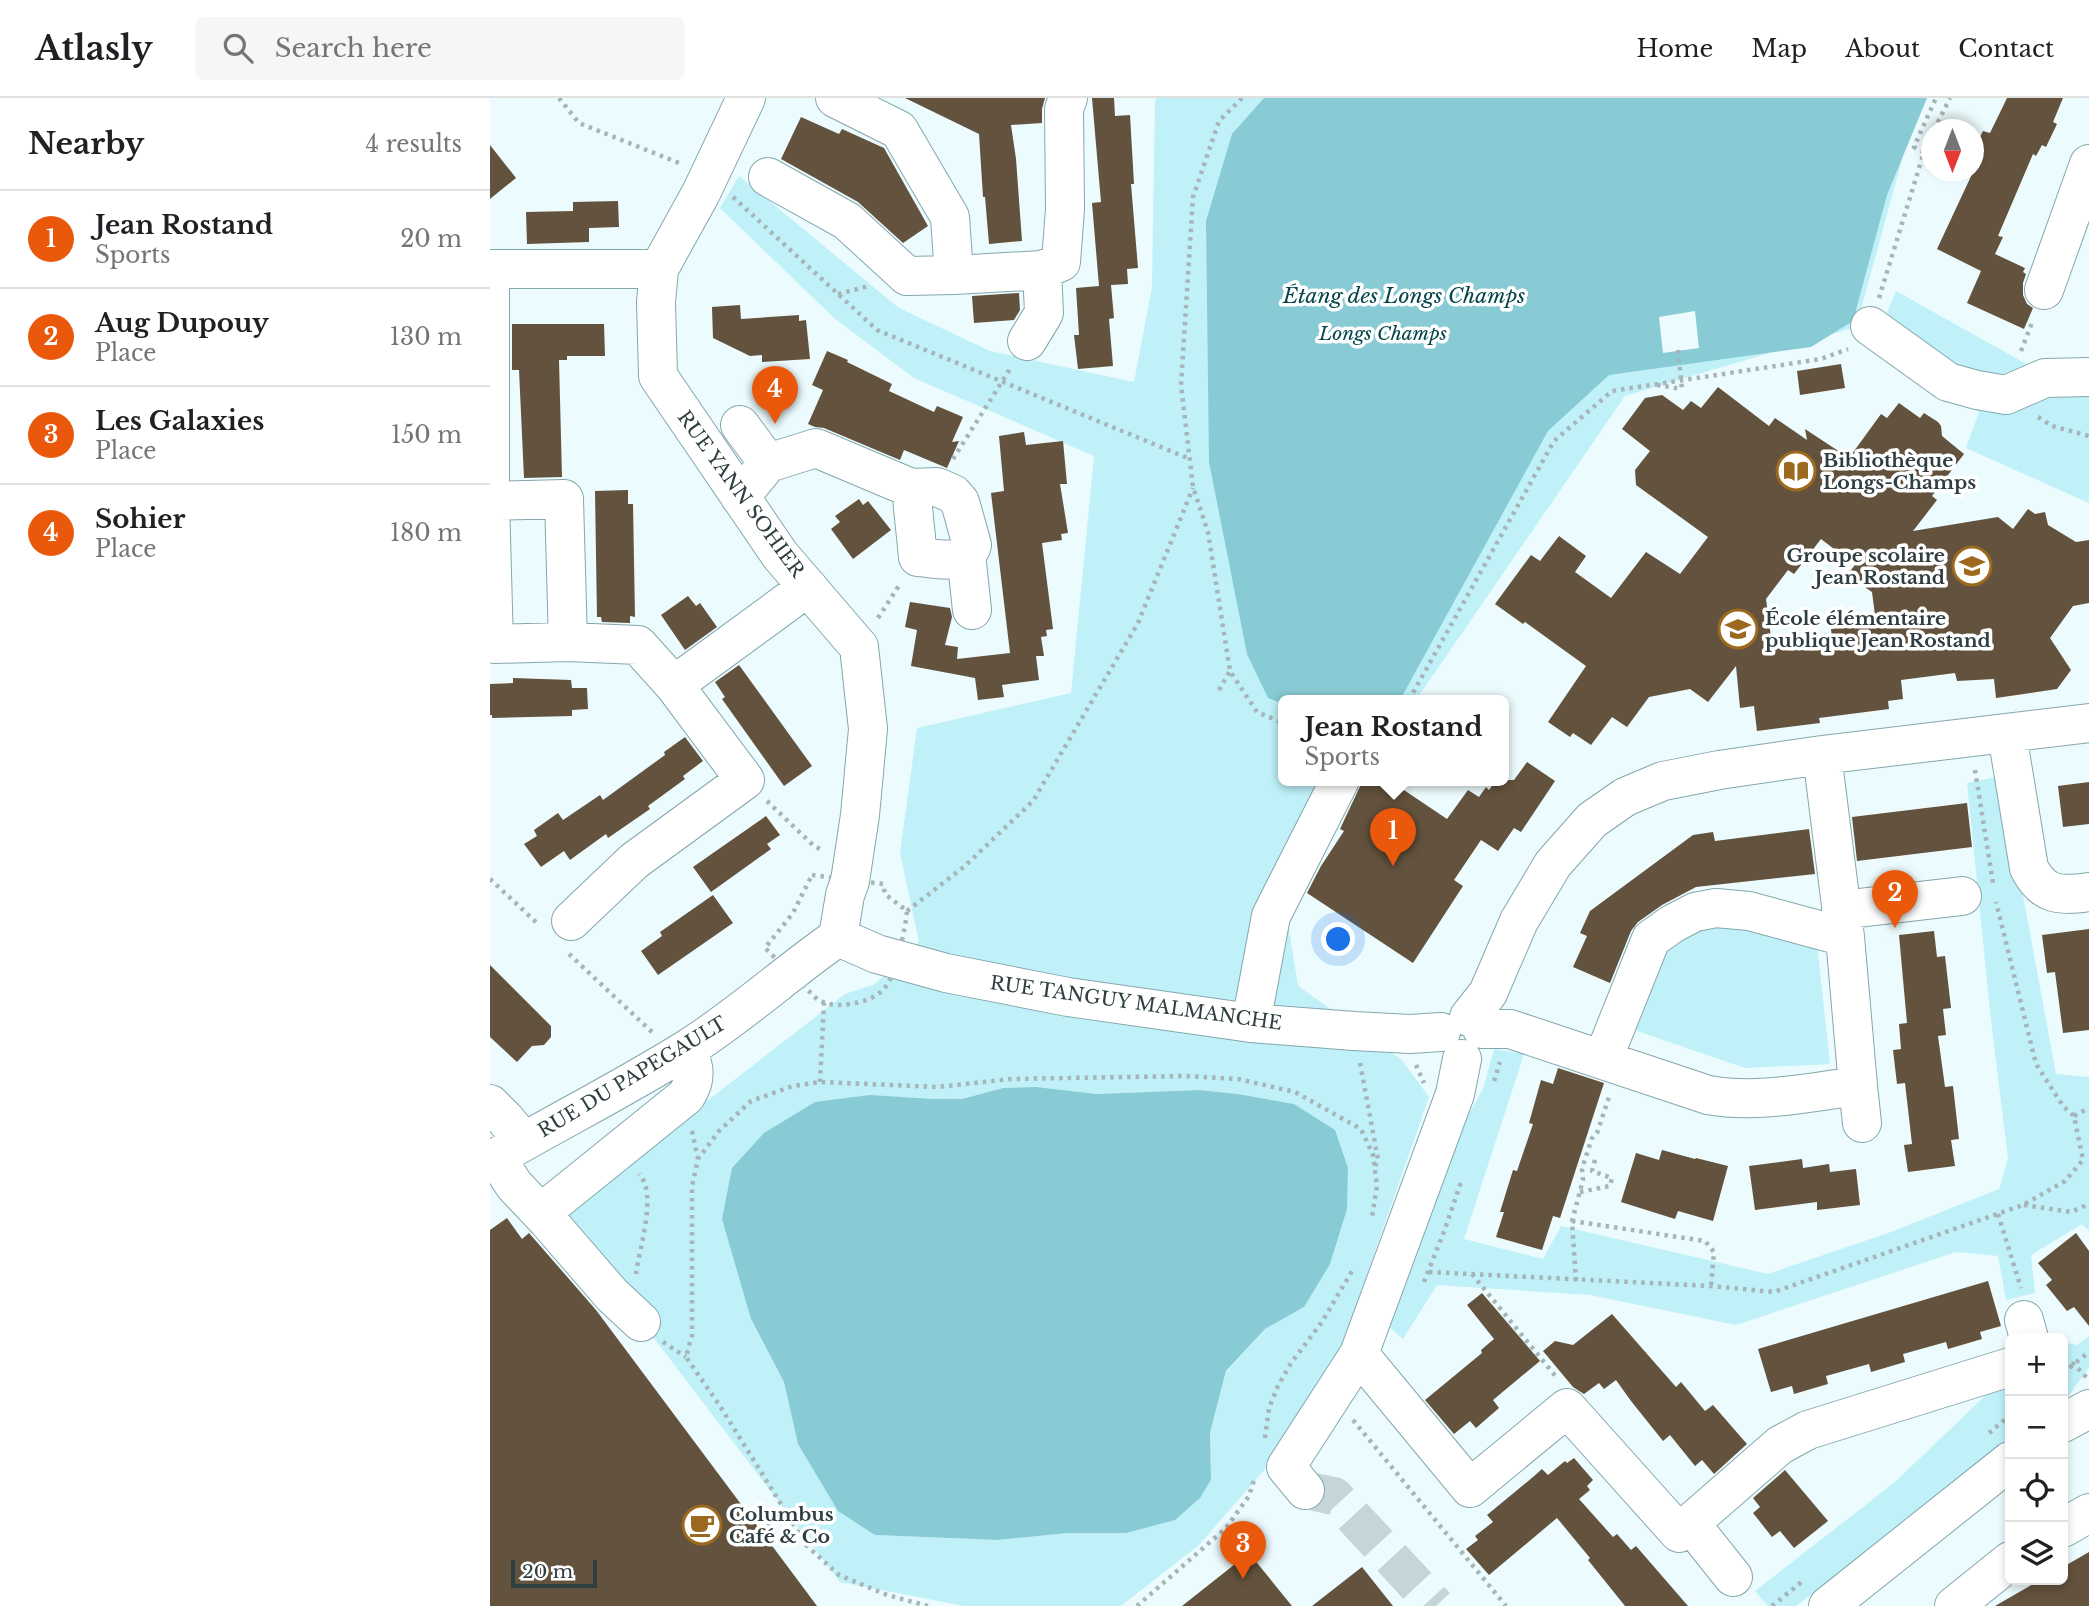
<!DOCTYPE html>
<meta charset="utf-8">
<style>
body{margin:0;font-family:"Libre Baskerville",serif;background:#f6f6f6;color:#202124}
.controls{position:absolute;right:21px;bottom:21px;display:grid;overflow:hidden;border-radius:10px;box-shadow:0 4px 10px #0003}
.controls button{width:63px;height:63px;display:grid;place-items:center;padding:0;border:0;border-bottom:2px solid #e0e0e0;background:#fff;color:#202124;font:35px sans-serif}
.compass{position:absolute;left:1431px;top:21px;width:63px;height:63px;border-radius:50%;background:#fff;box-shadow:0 4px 10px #0003;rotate:180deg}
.scale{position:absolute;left:21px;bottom:18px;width:86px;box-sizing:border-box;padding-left:7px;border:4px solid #2f3e40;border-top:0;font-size:19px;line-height:24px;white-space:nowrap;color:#2f3e40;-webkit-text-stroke:5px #fff;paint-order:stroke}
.you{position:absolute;left:849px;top:842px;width:24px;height:24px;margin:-18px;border:5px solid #fff;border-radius:50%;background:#1a73e8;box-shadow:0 0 0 10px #1a73e833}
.badge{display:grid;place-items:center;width:46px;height:46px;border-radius:50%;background:#ea580c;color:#fff;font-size:23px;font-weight:700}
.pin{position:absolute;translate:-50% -58px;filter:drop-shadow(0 2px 4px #0008)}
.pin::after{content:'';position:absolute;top:37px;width:24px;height:21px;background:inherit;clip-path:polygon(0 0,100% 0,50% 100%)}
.popup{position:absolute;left:788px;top:597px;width:231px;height:91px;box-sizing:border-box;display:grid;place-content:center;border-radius:10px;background:#fff;filter:drop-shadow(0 2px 5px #0005);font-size:23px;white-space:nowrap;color:#757577}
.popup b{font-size:26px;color:#202124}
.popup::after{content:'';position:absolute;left:50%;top:100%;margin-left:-14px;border:14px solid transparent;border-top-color:#fff}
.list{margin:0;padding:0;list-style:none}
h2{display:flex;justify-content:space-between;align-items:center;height:91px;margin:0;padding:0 28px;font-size:30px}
h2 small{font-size:23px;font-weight:400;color:#757577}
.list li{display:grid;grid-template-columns:46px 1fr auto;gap:21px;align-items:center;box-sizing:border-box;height:98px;padding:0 28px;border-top:2px solid #e0e0e0}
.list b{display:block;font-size:26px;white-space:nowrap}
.list p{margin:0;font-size:23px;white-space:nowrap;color:#757577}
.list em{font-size:23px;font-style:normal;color:#757577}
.icon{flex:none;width:38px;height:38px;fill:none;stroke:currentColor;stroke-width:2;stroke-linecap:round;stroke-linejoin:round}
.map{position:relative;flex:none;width:1599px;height:1508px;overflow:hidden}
header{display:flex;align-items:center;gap:42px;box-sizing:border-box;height:98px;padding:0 35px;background:#fff;border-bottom:2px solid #e0e0e0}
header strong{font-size:33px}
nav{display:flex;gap:38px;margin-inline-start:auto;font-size:24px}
.search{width:490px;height:63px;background:#f6f6f6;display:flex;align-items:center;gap:18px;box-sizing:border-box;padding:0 24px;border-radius:10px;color:#757577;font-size:26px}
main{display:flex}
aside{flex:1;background:#fff}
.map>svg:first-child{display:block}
.green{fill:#c0f1f9;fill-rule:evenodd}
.water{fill:#89cbd4}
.pier{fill:#ecfbfd}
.building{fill:#63523d;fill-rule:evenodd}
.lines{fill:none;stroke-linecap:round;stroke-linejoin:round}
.minor-tunnel{stroke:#c6d5d7;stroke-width:38;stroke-dasharray:38 19;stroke-linecap:butt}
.minor-casing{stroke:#84a7ad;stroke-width:40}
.path{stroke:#a6b5b7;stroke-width:4.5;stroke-dasharray:3.5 5;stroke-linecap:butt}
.minor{stroke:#fff;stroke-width:38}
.path-bridge{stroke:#a6b5b7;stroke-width:4.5;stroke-dasharray:3.5 5;stroke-linecap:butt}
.labels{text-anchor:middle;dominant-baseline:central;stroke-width:7;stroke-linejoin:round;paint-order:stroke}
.park-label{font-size:19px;font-style:italic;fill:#04444b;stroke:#fff}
.poi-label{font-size:19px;font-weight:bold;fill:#2f3e40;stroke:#fff;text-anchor:start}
.street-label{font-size:19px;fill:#2f3e40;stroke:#fff}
.water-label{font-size:21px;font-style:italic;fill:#05454c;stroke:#fff}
</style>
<header>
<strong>Atlasly</strong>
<div class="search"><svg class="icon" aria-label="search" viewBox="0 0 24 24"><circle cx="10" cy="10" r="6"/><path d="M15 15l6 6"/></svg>Search here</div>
<nav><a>Home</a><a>Map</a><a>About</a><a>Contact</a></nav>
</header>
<main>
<aside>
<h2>Nearby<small>4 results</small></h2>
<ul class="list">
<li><span class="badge">1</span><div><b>Jean Rostand</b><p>Sports</p></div><em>20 m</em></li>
<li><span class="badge">2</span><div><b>Aug Dupouy</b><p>Place</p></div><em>130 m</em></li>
<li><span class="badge">3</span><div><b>Les Galaxies</b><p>Place</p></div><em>150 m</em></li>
<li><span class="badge">4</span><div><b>Sohier</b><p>Place</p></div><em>180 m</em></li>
</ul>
</aside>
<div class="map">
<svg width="1599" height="1508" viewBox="0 0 1599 1508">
<rect width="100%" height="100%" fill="#ecfbfd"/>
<path class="green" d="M667,0H1429L1366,229L1135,298L926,602H793V682H862L796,812L808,888L912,962L939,999L837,1291L784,1361L709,1447L632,1507L629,1508H474L350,1484L70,1117L355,896L385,886L429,844L410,755L427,630L581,595L604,358L424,280L344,220L230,110L249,78L409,210L500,253L644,284L662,189L665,2ZM546,989L607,996L709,992L748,996L804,1006L814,1209L775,1231L736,1274L720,1336L721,1382L636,1435H578L508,1442L385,1437L308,1346L294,1284L261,1221L443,1001H472L513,990Z
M1406,193L1547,272L1599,287V405L1476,350L1489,314L1394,222Z
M1511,678L1566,976L1599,979V1133L1592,1126L1541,1157L1545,1195L1516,1202L1508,1158L1466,1154L1246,1227L1100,1197L947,1187L913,1241L890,1221L944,1078L993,991L1004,951L1034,956L974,1141L1053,1161L1071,1128L1278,1176L1401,1134L1509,1091L1518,1061L1501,922L1477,685Z
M1219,822L1327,845L1340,966L1255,970L1141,931L1180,840Z
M1599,1238V1270L1573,1305V1244L1587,1247Z
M1520,1274V1347L1306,1508H1278L1265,1493L1405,1384Z"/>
<path class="water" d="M774,0H1437L1397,97L1363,223L1321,249L1119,277L1058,333L910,602H793V606L778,600L757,556L719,364L716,123L742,36Z
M546,989L607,996L709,992L748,996L804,1006L845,1032L858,1070L857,1111L840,1166L814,1209L775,1231L736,1273L720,1335L721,1382L710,1400L685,1422L636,1435H578L508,1442L385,1437L348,1413L308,1346L294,1284L261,1221L232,1121L242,1070L274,1035L325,1004L380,997L443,1001H472L513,990Z"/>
<path class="pier" d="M1205,213L1209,250L1173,255L1169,219Z"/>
<path class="building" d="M415,0H555L552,11V25L521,27L526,61L532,143L499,146L495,99H493L489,36Z
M602,0H624L625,18L640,17L644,86H641L648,170L637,171L638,186L621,187L624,220L619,221L623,268L588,271L584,237H589L586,190L609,188L602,105L611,104Z
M1517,0H1573L1563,24L1567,26L1556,49L1552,47L1546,58L1543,56L1508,138L1513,139L1505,156L1535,170L1533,174L1536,176L1533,185V197L1537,206L1543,210L1534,231L1477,205L1491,173L1447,151L1483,74V53L1493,33L1500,35Z
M311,19L349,36L352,31L394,50L438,128L413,145L368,104L291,61Z
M0,47L26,80L0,101Z
M128,103L129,129L99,130V144L37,146L36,114L83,113V104Z
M529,195L530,212L524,222L484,225L482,198Z
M250,207L251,221L309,217V223L316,222L320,261L272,264V257L260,258L223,240L222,209Z
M22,226H114L115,258H77V262H69L72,379L34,380L29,272H22Z
M337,253L358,262L357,264L402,286L399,293L444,314L447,308L473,319L462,344L469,343L457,370L414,352L410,362L334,330L325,329L318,326L333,292L322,287Z
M1351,266L1355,290L1310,297L1307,273Z
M1228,289L1279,328L1285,320L1317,342L1315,331L1359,360L1391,316L1397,320L1409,305L1430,320L1434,315L1448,324L1451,328L1452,338L1474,356L1442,398L1447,402L1423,433L1508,419L1523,431L1538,411L1545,416L1555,414L1558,427L1586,444L1599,442V505L1583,508L1560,540L1581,572L1567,591L1506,600L1504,581L1467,583L1465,575L1411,582L1413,601L1398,603L1399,611L1329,620L1330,625L1267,633L1264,608L1250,610L1246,568L1218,604L1200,591L1159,599L1137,629L1122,619L1101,647L1083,635L1080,639L1058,624L1096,568L1035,524L1033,526L1005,506L1041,457L1050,463L1069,438L1096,458L1085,474L1121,500L1156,454L1190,476L1218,439L1146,387L1145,372L1160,353L1132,331L1155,300L1172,297L1193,312L1201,303L1211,310ZM1331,441L1365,467L1357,477L1382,494L1386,525L1341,531L1342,539L1282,547L1276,501L1298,472L1304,476Z
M534,334L536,347L573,343L577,386H570L578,435L571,436L572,442L552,445L563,531L556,532L557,538L551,539L554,558H546L549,582L512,587L514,599L488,602L485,580L421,568L427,532L415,529L420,504L460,510L462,519L455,547L468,549L467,561L520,555L501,395L514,393L509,338Z
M138,392V406H143L145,519L140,518V525L112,524L111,519H107L105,393Z
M369,401L373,407L378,403L401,432L363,461L341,431L350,424L345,418Z
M198,498L206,508L210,505L227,529L195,552L171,517Z
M249,567L322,668L294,688L232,601L235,599L225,584Z
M23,580L81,582L82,590H97L98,611L82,612V618L2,620V617H0V586L23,585Z
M195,639L213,663L193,678L195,681L158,708L160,711L118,740L116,736L80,762L74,753L51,769L34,746L47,738L44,732L68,715L73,722L110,697L113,702L175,657L174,654Z
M1037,664L1065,683L1031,734L1024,730L1008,753L991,742L964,782L973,788L923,865L817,795L831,768L854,733L850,731L873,682H899L957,721L978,692L989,699L996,689L999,692L1006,682H1024Z
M1599,684V726L1573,729L1568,688Z
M1477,705L1482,749L1367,763L1362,719Z
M276,718L290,737L277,746L281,751L221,794L203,769Z
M1319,731L1325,776L1206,789L1172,807L1148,824L1141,833L1120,885L1083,869L1097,838L1090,835L1100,813L1203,737L1223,734L1225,743Z
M223,797L243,825L168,877L151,853L172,838L170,834Z
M1599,831V932L1573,935L1565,874L1557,875L1552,837Z
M1444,833L1447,859L1455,858L1461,910L1453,911L1456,937L1448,938L1455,989L1463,988L1469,1041L1461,1042L1465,1068L1418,1074L1414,1047L1422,1046L1415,985L1407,986L1403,952L1411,951L1409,926L1417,925L1409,837Z
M0,867L61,928V939L54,947L42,948L27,964L0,939Z
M1068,970L1114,985L1070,1120L1063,1118L1052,1152L1006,1139L1014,1114H1010L1023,1072L1027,1073L1043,1026L1039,1025L1051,982L1063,986Z
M1172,1052L1205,1061L1206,1060L1238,1068L1223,1123L1188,1113L1185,1121L1131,1104L1146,1055L1169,1062Z
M1312,1061L1313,1070L1339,1066L1340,1074L1366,1071L1370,1107L1327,1112V1104L1265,1112L1259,1068Z
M17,1120L32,1141L39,1135L106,1212L327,1508H0V1132Z
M1586,1135L1599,1153V1228L1584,1209L1577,1213L1556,1187L1562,1182L1548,1165Z
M1498,1183L1511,1228L1490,1234L1492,1241L1458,1251L1456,1244L1413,1256L1415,1264L1381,1274L1379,1266L1336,1278L1338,1286L1304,1296L1302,1288L1281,1294L1268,1251Z
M992,1195L1050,1263L1003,1302L1009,1310L986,1330L980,1323L964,1336L935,1302L992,1255L991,1252L1004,1241L977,1207Z
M1122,1216L1186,1289L1191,1284L1215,1313L1223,1307L1257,1346L1224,1376L1212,1362L1205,1368L1180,1337L1173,1343L1141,1303L1126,1282L1114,1291L1109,1285L1094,1296L1083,1289L1053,1253L1065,1243L1083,1247Z
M1084,1360L1103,1382L1097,1388L1100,1392L1089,1401L1123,1439L1127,1436L1141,1452L1146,1448L1198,1508H1135L1098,1462L1100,1460L1067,1420L999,1477L976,1451L988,1442L985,1438L1003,1424L997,1417L1043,1379L1052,1371L1058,1377L1075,1363L1077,1365Z
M1295,1372L1338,1423L1304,1450L1290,1433L1282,1439L1263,1415L1270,1409L1263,1400Z
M1599,1454V1508H1505L1550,1482H1573V1469Z
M759,1455L802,1508H692Z
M872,1469L903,1508H822Z"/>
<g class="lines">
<path class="minor-tunnel" d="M815,1392L844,1398L946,1508"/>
<defs>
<path id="minor" d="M256,0L211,95L169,171L166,204L168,278L290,457L369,549L378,631L370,717L360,783L355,797L348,839
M345,0L409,32L460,119L464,177L552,172L571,164L575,111L574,11L578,0
M278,79L357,123L417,178L464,177
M0,171V403L4,546L78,544L74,401L0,403
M1,171H169
M1554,192L1599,66
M1380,228L1458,284L1487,292L1516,297L1555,280L1599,279
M537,243L554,215L552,172
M250,327L278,365
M250,399L278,365L326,350L421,390L447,389L463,396L470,404L482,447C476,469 445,460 428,459L421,390
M476,456L482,512
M78,544L148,547L184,587L255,682L144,763L81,823
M184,587L318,489
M1517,636L1539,770C1553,798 1570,798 1599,794
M1351,812L1472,798
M348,839L387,856L456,875L578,899L761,925L864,933L920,936L951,934
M979,919L998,895L1029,823L1063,766L1102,722L1135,699L1173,683L1229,672L1332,657L1599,625
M761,925L781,818L850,682
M992,931H1020L1218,997C1268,1006 1319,994 1368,988L1355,839L1332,657
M1113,961L1161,841L1182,826L1205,814L1226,810L1259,813L1355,839
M1368,988L1372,1025
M0,1006L16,1022L33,1043
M6,1059L24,1087L58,1123L122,1197L151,1224
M0,1063C65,1025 133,991 197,951C250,918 296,875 348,839
M51,1115L196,998C207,981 205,969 197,951
M1534,1222L1539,1240
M869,1256L980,1390L1077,1310L1189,1435L1290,1347L1318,1332L1520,1269
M1573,1325L1599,1311
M815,1392L796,1369L869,1256L965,996L972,961
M1200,1425L1243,1479
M1573,1430L1599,1415
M1338,1508L1520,1363
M1464,1508L1520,1463"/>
</defs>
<use href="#minor" class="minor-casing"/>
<path class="path" d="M69,0L89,25L189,65
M752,0L729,23L703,99L691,287L703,389L718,434L740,573L767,614L793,625
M1444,32L1460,0
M1434,54L1424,49L1446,0
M243,99L387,232L700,361
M348,196L379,188
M1389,200L1434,54L1442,37
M1531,253L1543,222
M1167,287L1192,291
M1548,319L1562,328L1599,338
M463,361L520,271
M388,520L410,486
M729,592L740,573
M919,602L1064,343L1122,293L1331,261L1358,251
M1485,672L1503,785
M277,703L323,747L333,753
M322,777L393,786L395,796L417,813C416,828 406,875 397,887C388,900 373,904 359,906C347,908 337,907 327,901L275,850L303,815Z
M0,781L48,826
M417,813L475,768L543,703L648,525L703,390
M79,856L162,934
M870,965L888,1061L885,1069
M926,967L934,985
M1004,983L1010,964
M330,984L334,905
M1584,1018L1599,1010
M202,1033L208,1061
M1090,1094L1120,1088L1122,1080L1102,1073L1106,1058
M1534,1107L1581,1114L1599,1106
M1508,1116L1531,1190
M1082,1123L1215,1143L1224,1154L1221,1188
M939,1174L1221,1188L1284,1194L1533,1107L1575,1083L1593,1062L1584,1018L1573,1008L1546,966L1506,804
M146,1176C149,1151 168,1095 149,1076
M982,1176L1067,1280
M1086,1183L1082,1123L1093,1082L1092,1071L1102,1040L1107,1035L1119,999
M934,1184L955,1131L971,1084
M173,1244L196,1259
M1573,1265L1584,1266L1597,1280
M1573,1275L1599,1254
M863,1322L1016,1508
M1499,1335L1520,1317
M775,1340L779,1310L788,1288L801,1265L832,1224L862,1173
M271,1433L296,1413
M438,1508L397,1497L349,1477L317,1448L230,1308L196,1259L202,1237V1088L208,1061L229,1033L261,1003L303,988L330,984L448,989L520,981L695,978L748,981L805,994L871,1031L883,1057L887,1088L882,1119
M647,1508L736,1430L759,1398L765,1379
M1282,1508L1314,1482"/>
<use href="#minor" class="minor"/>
<path class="path-bridge" d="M1188,252L1192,291"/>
</g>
<defs>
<symbol id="library-ring" viewBox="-11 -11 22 22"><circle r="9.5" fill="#fff" stroke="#9c691e" stroke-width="1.5"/><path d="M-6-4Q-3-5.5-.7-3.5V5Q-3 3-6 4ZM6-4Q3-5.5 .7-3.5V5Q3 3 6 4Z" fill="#9c691e"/></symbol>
<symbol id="school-ring" viewBox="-11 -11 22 22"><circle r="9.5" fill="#fff" stroke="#9c691e" stroke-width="1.5"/><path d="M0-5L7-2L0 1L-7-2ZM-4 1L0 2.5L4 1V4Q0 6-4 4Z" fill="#9c691e"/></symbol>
<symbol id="cafe-ring" viewBox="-11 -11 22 22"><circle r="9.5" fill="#fff" stroke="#9c691e" stroke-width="1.5"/><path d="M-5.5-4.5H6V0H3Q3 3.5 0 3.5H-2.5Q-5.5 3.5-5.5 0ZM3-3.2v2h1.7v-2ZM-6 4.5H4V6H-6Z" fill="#9c691e"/></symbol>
</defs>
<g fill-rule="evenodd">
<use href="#library-ring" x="1284" y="351" width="44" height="44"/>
<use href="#school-ring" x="1460" y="446" width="44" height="44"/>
<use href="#school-ring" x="1226" y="509" width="44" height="44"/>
<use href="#cafe-ring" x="190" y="1405" width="44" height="44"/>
</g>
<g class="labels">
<g class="park-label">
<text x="893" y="235">Longs Champs</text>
</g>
<g class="poi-label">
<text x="1333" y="362">Bibliothèque<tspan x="1333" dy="22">Longs-Champs</tspan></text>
<text x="1455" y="457" text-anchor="end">Groupe scolaire<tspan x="1455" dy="22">Jean Rostand</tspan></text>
<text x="1275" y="520">École élémentaire<tspan x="1275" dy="22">publique Jean Rostand</tspan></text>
<text x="239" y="1416">Columbus<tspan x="239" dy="22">Café &amp; Co</tspan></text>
</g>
<g class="street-label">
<text transform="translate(251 396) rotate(54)">RUE YANN SOHIER</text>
<text transform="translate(646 905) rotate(8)">RUE TANGUY MALMANCHE</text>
<text transform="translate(142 979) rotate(-31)">RUE DU PAPEGAULT</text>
</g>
<g class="water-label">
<text x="914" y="198">Étang des Longs Champs</text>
</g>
</g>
</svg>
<div class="controls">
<button>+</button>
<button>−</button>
<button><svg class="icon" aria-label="locate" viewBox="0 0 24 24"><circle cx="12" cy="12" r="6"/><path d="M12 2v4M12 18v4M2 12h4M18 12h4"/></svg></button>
<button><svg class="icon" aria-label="layers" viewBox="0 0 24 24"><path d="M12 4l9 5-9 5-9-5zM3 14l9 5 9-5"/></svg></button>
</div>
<svg class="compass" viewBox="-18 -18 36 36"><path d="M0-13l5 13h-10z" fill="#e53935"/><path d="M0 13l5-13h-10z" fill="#757577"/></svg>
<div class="scale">20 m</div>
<div class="you"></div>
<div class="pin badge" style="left:903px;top:768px">1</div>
<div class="popup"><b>Jean Rostand</b>Sports</div>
<div class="pin badge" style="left:1405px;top:830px">2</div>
<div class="pin badge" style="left:753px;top:1481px">3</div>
<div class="pin badge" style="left:285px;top:326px">4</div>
</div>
</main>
